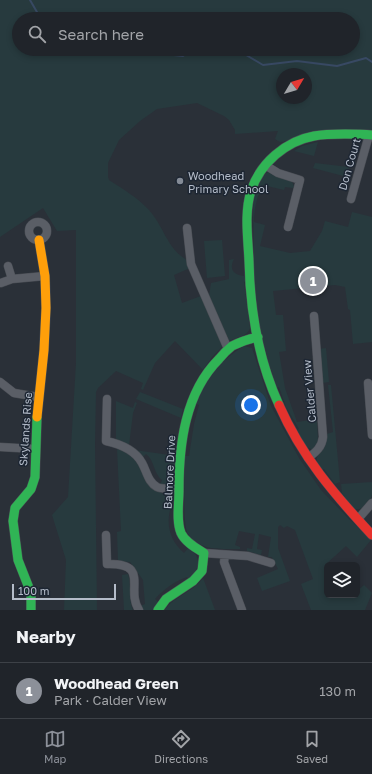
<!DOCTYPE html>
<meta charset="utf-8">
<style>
body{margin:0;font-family:"Golos Text",sans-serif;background:#282c32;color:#f1f3f6}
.controls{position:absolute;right:12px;bottom:12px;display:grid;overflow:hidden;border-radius:6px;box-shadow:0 2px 6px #0003}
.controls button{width:36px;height:36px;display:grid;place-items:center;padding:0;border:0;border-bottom:1px solid #3d4147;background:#20242a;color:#f1f3f6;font:20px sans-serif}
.compass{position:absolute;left:276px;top:68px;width:36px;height:36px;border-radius:50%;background:#20242a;box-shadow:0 2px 6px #0003;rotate:52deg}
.scale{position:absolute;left:12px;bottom:10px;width:104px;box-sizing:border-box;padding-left:4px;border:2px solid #b4bcc9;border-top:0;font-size:11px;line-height:14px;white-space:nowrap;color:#b4bcc9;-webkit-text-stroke:3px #1d2633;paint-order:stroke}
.you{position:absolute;left:251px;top:405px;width:14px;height:14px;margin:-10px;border:3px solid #fff;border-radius:50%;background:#1a73e8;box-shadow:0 0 0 6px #1a73e833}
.badge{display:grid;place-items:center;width:26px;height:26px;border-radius:50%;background:#8c9099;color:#fff;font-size:13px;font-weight:700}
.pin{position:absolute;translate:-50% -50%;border:2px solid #fff;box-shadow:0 1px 4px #0006}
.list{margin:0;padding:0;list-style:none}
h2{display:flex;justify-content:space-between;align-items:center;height:52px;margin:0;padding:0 16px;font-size:17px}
h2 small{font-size:13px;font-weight:400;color:#a2a4a8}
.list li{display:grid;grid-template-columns:26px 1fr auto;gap:12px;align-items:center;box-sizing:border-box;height:56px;padding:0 16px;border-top:1px solid #3d4147}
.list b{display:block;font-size:15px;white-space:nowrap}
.list p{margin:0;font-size:13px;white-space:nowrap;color:#a2a4a8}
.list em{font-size:13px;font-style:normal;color:#a2a4a8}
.icon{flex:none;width:22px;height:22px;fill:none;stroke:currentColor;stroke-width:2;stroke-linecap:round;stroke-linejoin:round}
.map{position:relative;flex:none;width:372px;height:610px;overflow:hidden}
.search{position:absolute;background:#20242a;box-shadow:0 2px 6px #0003;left:12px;right:12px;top:12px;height:44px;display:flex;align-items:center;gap:10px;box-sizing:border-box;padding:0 14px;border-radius:22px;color:#a2a4a8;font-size:15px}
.sheet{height:108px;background:#20242a}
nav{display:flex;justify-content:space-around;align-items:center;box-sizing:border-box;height:56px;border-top:1px solid #3d4147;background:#20242a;font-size:11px;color:#a2a4a8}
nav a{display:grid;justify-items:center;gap:2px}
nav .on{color:#8c9099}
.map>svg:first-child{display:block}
.green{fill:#273a3e;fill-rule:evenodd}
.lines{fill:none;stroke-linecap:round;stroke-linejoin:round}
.stream{stroke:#384963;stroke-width:2}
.street-casing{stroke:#484c53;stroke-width:9}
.fast-casing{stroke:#484c53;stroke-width:10}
.slow-casing{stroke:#484c53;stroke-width:10}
.jam-casing{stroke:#484c53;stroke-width:10}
.street{stroke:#5a5e66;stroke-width:8}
.fast{stroke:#30b455;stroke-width:9}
.slow{stroke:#ff9f0a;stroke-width:9}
.jam{stroke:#e5322d;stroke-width:9}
.poi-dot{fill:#848b96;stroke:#1d2633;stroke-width:1.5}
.labels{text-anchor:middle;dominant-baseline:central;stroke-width:3;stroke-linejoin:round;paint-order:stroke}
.street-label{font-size:11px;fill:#b4bcc9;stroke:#1d2633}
.poi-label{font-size:11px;fill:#b4bcc9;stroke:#1d2633;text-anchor:start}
</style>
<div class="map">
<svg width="372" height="610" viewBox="0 0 372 610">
<rect width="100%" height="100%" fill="#2a3038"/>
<path class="green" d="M0,0H372V132L280,142L275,139L278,131L235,134V130L229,120L224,116L197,103L157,109L140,121L119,140L108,163V177L109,180C123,189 138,198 149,210C165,228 167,250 189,261L190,268L174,275L182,303L201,296L224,345L212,357L203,370L175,341L155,363L143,390L141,389L143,383L116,371L98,388L96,392L95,444L97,610H64L66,560L52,515L68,497L76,363V230L57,231L43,208L0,237ZM19,19H353V49H19ZM282,74H306V98H282Z
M318,142L314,156L294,151L302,146Z
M315,163L349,167L347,177L313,168Z
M268,172L291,180L294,186L293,188L285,187L284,190L263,185C257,196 254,209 254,222L265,225L260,246L290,253L310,251L322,231L325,221L348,227L352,212L372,217V342L353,344L350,310L348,309L345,287L335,285L273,291L276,315H283L286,351L279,352L285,388L297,422L317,419L318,441L314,449C305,450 301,437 297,430L299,429L286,407L279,387L277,388L268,361L261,334L258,315L254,277L253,200L258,185L265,174Z
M222,240L225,276L207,278L204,241Z
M234,259C229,269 233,275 244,276L246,281L244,282L250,328C247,337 237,337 229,341L209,296L211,283L229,279V260Z
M244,346L252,348L271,406L299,458L321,490L349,519L371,540L357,557L346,546L325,565L327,567V595H357V591L364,585L372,593L365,610H311L301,584L313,579L295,530L287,526L284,528L280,525L278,527V548L290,581L262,591L257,578L278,569L275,563H273L272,557H268L271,537L259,534L257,549L262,550L261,555L247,551V548L252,549L255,534L239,531L235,545L240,547V549C223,549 198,551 188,534C182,525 185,469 185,456H189L194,424L199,405L194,403C209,377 218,362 244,346Z
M326,348L329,382L322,383L319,349Z
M328,385H331L340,482L335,484L324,469H321C309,453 327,454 327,434L333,432Z
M140,392L183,409L181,418L136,399Z
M116,401L133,408L135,402L137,403L133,413L129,445L118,441L116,439Z
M117,449C139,453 146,476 160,491C163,495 168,498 173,501C172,506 169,511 169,516C167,530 173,544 184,553L189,547C203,560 199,567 190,580L187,577C175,581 164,589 155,599L159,603L153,610H142L140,606L145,604L143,580L130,562L118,561L117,532L121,531Z
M135,450L176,456L174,480L166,485H160L162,480C153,473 155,461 146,454L142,458Z
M372,482C372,486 372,491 372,495C371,501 363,511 356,509C352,508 347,502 344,499L345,497L342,493L341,484Z
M128,574C132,586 128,599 133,610H124L122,575Z
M203,578L215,610H164C175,596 193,592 203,578Z"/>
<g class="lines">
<path class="stream" d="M30,0L41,19
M117,49L183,56L193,49
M236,49L263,65L297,61L337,66L366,58L372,62"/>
<defs>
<path id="street" d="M265,165L278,173L300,180L288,227
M351,199L369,135
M29 231a9 9 0 1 1 18 0a9 9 0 1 1-18 0Z
M187,228L191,264L228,349
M8,266L12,279
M1,283L12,279L45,276
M0,382L14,393L38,397
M368,383L372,435
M107,399L106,441C120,444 135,450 142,463C147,472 148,482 157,487C163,490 172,488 179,488
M0,447L35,449
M308,458C316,452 322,447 323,437L314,316
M358,519L372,503
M106,535L107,564C151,563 125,589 139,610
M204,553L248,556L271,563
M225,555L224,562L242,610"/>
<path id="fast" d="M279,405C258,359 250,312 249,261C248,238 244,213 251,191C260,163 286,141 314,136C324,134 335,134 345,134C354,134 363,134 372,135
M31,610V593L18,560L13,521L15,508L31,489L35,477L37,417
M158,610L166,599L193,581L202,571L204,553C196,548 185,542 181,533C176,521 179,504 179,490C179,444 185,393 219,359C223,354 227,350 232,346C240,342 249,339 258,337"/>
<path id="slow" d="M37,417L44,350L46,308L45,276L39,240"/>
<path id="jam" d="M279,405C302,457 334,494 372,535"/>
</defs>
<use href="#street" class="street-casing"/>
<use href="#fast" class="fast-casing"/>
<use href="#slow" class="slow-casing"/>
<use href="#jam" class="jam-casing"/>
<use href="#street" class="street"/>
<use href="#fast" class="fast"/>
<use href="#slow" class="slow"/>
<use href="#jam" class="jam"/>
</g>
<circle class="poi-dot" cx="180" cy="181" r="4"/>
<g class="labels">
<g class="street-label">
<text transform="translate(349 164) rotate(-74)">Don Court</text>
<text transform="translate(309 391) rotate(-95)">Calder View</text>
<text transform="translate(25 429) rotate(-86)">Skylands Rise</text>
<text transform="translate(169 472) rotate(-87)">Balmore Drive</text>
</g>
<g class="poi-label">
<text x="188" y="175">Woodhead<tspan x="188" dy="13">Primary School</tspan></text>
</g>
</g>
</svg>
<div class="controls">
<button><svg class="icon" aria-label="layers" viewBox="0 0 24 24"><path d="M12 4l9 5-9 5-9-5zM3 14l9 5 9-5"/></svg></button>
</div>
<svg class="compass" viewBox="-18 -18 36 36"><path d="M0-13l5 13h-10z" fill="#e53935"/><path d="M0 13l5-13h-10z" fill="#a2a4a8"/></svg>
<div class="scale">100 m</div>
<div class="you"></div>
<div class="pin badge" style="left:313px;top:281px">1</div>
<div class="search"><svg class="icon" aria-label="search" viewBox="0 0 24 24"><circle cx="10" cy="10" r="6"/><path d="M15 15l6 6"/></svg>Search here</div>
</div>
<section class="sheet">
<h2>Nearby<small></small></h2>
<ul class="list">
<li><span class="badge">1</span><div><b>Woodhead Green</b><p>Park · Calder View</p></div><em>130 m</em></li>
</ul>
</section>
<nav>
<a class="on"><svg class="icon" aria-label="map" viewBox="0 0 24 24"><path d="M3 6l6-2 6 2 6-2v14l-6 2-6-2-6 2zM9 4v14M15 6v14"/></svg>Map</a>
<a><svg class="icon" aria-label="directions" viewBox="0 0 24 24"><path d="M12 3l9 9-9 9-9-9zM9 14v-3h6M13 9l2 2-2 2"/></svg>Directions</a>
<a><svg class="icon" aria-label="saved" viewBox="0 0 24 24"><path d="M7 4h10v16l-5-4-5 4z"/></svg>Saved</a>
</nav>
